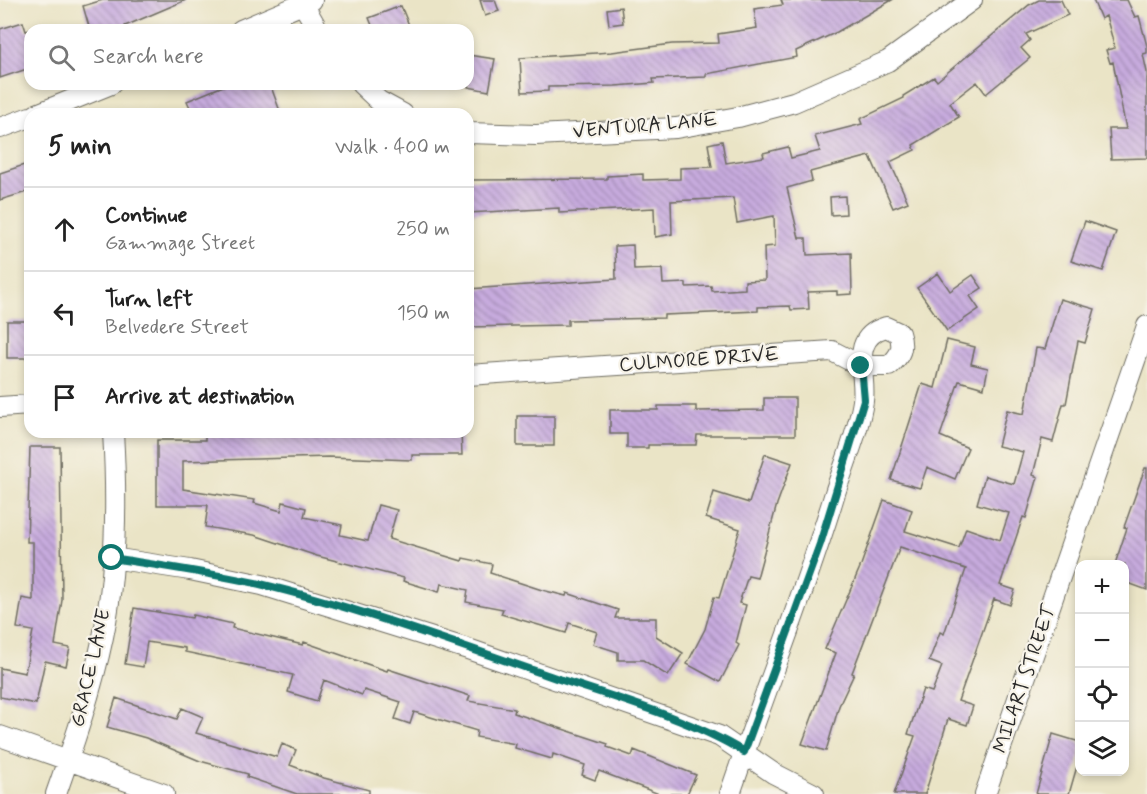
<!DOCTYPE html>
<meta charset="utf-8">
<style>
body{margin:0;font-family:Mynerve,sans-serif;background:#f6f6f6;color:#222}
.controls{position:absolute;right:18px;bottom:18px;display:grid;overflow:hidden;border-radius:12px;box-shadow:0 3px 9px #0003}
.controls button{width:54px;height:54px;display:grid;place-items:center;padding:0;border:0;border-bottom:2px solid #e0e0e0;background:#fff;color:#222;font:30px sans-serif}
.stop{position:absolute;width:18px;height:18px;margin:-14px;border:4px solid #0f766e;border-radius:50%;background:#fff}
.stop.end{background:#0f766e;border-color:#fff;box-shadow:0 2px 6px #0008}
.list{margin:0;padding:0;list-style:none}
h2{display:flex;justify-content:space-between;align-items:center;height:78px;margin:0;padding:0 24px;font-size:26px}
h2 small{font-size:20px;font-weight:400;color:#767676}
.list li{display:grid;grid-template-columns:39px 1fr auto;gap:18px;align-items:center;box-sizing:border-box;height:84px;padding:0 24px;border-top:2px solid #e0e0e0}
.list b{display:block;font-size:22px;white-space:nowrap}
.list p{margin:0;font-size:20px;white-space:nowrap;color:#767676}
.list em{font-size:20px;font-style:normal;color:#767676}
.icon{flex:none;width:33px;height:33px;fill:none;stroke:currentColor;stroke-width:2;stroke-linecap:round;stroke-linejoin:round}
.map{position:relative;flex:none;width:1147px;height:794px;overflow:hidden}
.search{position:absolute;background:#fff;box-shadow:0 3px 9px #0003;left:24px;top:24px;width:450px;height:66px;display:flex;align-items:center;gap:15px;box-sizing:border-box;padding:0 21px;border-radius:18px;color:#767676;font-size:22px}
.panel{position:absolute;background:#fff;box-shadow:0 3px 9px #0003;left:24px;top:108px;width:450px;height:330px;border-radius:18px}
.map>svg:first-child{display:block}
.building{fill:url(#building-back-hatch)}
.lines{fill:none;stroke-linecap:round;stroke-linejoin:round}
.minor-casing{stroke:#6e6c61;stroke-width:22}
.minor{stroke:#fff;stroke-width:20}
.route{stroke:#0f766e;stroke-width:8}
.labels{text-anchor:middle;dominant-baseline:central;stroke-width:4.5;stroke-linejoin:round;paint-order:stroke}
.street-label{font-size:20px;fill:#2b2b2b;stroke:#f7f3e8}
</style>
<div class="map">
<svg width="1147" height="794" viewBox="0 0 1147 794">
<defs>
<pattern id="building-back-hatch" width="6" height="6" patternUnits="userSpaceOnUse" patternTransform="scale(1.5)"><rect width="6" height="6" fill="#c7abde"/><path d="M-1 5l2 2M0 0l6 6M5-1l2 2" fill="none" stroke="#a28bb4"/></pattern>
</defs>
<rect width="100%" height="100%" fill="#f7f3e8"/>
<filter id="ink" filterUnits="userSpaceOnUse"><feTurbulence type="fractalNoise" baseFrequency=".0167" numOctaves="2"/><feDisplacementMap in="SourceGraphic" scale="12" xChannelSelector="R" yChannelSelector="G"/><feConvolveMatrix kernelMatrix="1 2 1 2 8 2 1 2 1" color-interpolation-filters="sRGB"/></filter>
<filter id="wash" filterUnits="userSpaceOnUse"><feTurbulence type="fractalNoise" baseFrequency=".008" numOctaves="4" result="noise"/><feDisplacementMap in="SourceGraphic" scale="24" xChannelSelector="R" yChannelSelector="G"/><feGaussianBlur stdDeviation="1.35" result="paint"/><feColorMatrix in="noise" values="0 0 0 0 0 0 0 0 0 0 0 0 0 0 0 0 0 1.4 0 .05"/><feComposite in="paint" operator="in"/></filter>
<g filter="url(#wash)">
<rect width="100%" height="100%" fill="#eae4c6"/>
<g id="blocks">
<path class="building" d="M103,0H186L125,26L126,30H90L83,6Z
M480,0H495L499,11L485,16Z
M781,0H892L837,32L796,51L797,57L706,74V77L653,79L654,83L615,86L548,87V91L522,92L520,58L612,52L672,44L719,43L718,34L757,28L754,9L783,5Z
M1039,0H1061L1068,15L1026,34L1030,40L1021,48L1030,58L986,94L977,82L950,103L959,117L913,145L915,150L890,162L908,202L893,208L870,156L810,172L812,181L787,188L799,238H806L807,255L851,253L852,294L837,295V291L808,292L809,309L791,310L790,306L758,307V311L664,315V318L568,320V325L468,327V289L616,279L615,246L633,245L634,270L662,269L663,284L686,283V287L711,286L712,291L745,289V281L765,280L764,247L775,246L774,216L737,223L733,198L671,201L672,234L655,237L654,208L559,213V208L468,213V180L607,179V176L643,174V180L680,179V168L712,167L708,144L722,141L726,163L764,157L763,153L788,147L791,158L820,151L815,136L862,124L860,119L904,98L903,96L934,77L937,81L1029,5Z
M1093,0H1127L1135,17L1139,16L1147,46V53L1143,54L1147,72V158L1111,159L1109,129H1126L1113,62L1110,63L1106,50L1115,48L1106,16L1101,19Z
M401,6L411,30H374L369,18Z
M621,7L623,23L609,25L607,9Z
M23,22L26,31L30,30V68L0,78V29Z
M468,55L495,59L489,91L468,87Z
M228,84H270L281,114H193L187,101Z
M30,163V191L0,200V173Z
M845,196L846,214L831,215L830,197Z
M1085,221L1116,232L1103,271L1071,261Z
M938,273L950,291L973,275L982,288L970,296L979,309L947,331L917,288Z
M1060,299L1095,309L1085,343L1078,341L1066,404H1063L1053,442L1042,439L1033,475L1038,477L1026,518L1023,517L1000,585L1015,590L1010,605L994,599L958,701L973,706L967,725L948,719L925,794H894L915,736L908,734L923,689L932,692L942,666L929,661L940,632L944,634L966,569L900,547L852,673L854,674L839,706L826,751L802,744L836,653L825,649L861,565L884,500L912,510L905,531L959,548L966,528L1000,540L1009,513L977,504L985,476L1014,484L1023,452L998,446L1007,410L1024,414L1036,348L1045,349Z
M7,321H29V358H7Z
M947,340L975,347L971,364L988,368L984,388L959,381L940,436L968,448L955,479L927,467L920,488L891,480L922,384L935,388Z
M764,398H795V435H697L696,445H648V448H627V434H610V410H658V406H696V411L764,410Z
M517,416H554V446H517Z
M266,432H461L462,455H412V460L329,457L183,461V489L255,500L254,503L281,511L283,502L306,508L304,517L342,525L340,535L368,541L378,505L397,510L389,539L462,561L463,558L492,564L490,573L542,590L566,596L567,593L618,610L615,618H656V636L683,653L668,676L643,660H618V652L593,644L597,632L569,623L566,633L501,614L503,609L466,602L468,590L441,584L439,592L403,581L404,578L317,556L254,535L205,527L208,505H157V440H205V436L266,435Z
M30,447H60L62,600L55,645L70,648L66,666L45,661L36,704L0,697V668L25,673L33,631L17,628L22,598L33,600V542H27Z
M765,454L792,463L777,504L757,578L748,576L739,603L746,605L736,643L739,645L720,682L687,664L705,629L714,597L719,598L740,529L706,518L714,492L749,503Z
M1145,468H1147V590L1125,582V564H1115L1127,528L1124,527Z
M134,608L192,618L193,615L233,624L232,628L303,645L304,642L387,671L388,669L470,696L468,701L515,709L514,713L608,744L607,747L632,756L634,750L696,775L687,794H659L599,771L595,780L582,775L585,765L553,754L552,759L515,748L516,744L476,737L477,731L414,712L410,724L395,719L401,702L364,690L362,695L324,680L317,701L288,692L293,675L185,652V648L147,642L143,667L125,664Z
M116,698L177,719L182,708L203,717L196,733L277,757L282,744L296,750L290,765L324,778L369,790V794H297L247,777L248,774L200,761L146,738L107,727Z
M1053,734L1080,742V756L1069,794H1036Z"/>
</g>
</g>
<g filter="url(#ink)">
<use href="#blocks" fill-opacity="0" stroke="#6e6c61" stroke-width="1.5"/>
<g class="lines">
<defs>
<path id="minor" d="M303,4L318,30
M241,30L312,0
M361,84L379,101L403,114
M37,114L111,84
M0,128L30,117
M468,133L536,135L676,128L738,117L794,102L888,61L972,0
M468,375L832,351L861,366H889C901,355 904,348 899,333L886,327C848,338 867,374 863,401C859,430 844,465 835,493C804,595 764,693 730,794
M0,407L30,405
M112,558L190,570L262,585L468,649L719,736L773,773L814,794
M0,736L164,794
M56,794C74,743 92,690 103,637C117,571 117,499 113,432
M985,794L1147,326"/>
</defs>
<use href="#minor" class="minor-casing"/>
<use href="#minor" class="minor"/>
</g>
</g>
<g class="lines" filter="url(#ink)">
<path class="route" d="M112,558C162,566 211,573 260,584C356,607 456,644 550,676C610,696 691,719 744,752L820,544L864,400L861,366"/>
</g>
<g class="labels">
<g class="street-label">
<text transform="translate(645 126) rotate(-5)">VENTURA LANE</text>
<text transform="translate(699 360) rotate(-4)">CULMORE DRIVE</text>
<text transform="translate(91 668) rotate(-77)">GRACE LANE</text>
<text transform="translate(1025 679) rotate(-71)">MILART STREET</text>
</g>
</g>
</svg>
<div class="controls">
<button>+</button>
<button>−</button>
<button><svg class="icon" aria-label="locate" viewBox="0 0 24 24"><circle cx="12" cy="12" r="6"/><path d="M12 2v4M12 18v4M2 12h4M18 12h4"/></svg></button>
<button><svg class="icon" aria-label="layers" viewBox="0 0 24 24"><path d="M12 4l9 5-9 5-9-5zM3 14l9 5 9-5"/></svg></button>
</div>
<div class="stop" style="left:112px;top:558px"></div>
<div class="stop end" style="left:861px;top:366px"></div>
<div class="search"><svg class="icon" aria-label="search" viewBox="0 0 24 24"><circle cx="10" cy="10" r="6"/><path d="M15 15l6 6"/></svg>Search here</div>
<section class="panel">
<h2>5 min<small>Walk · 400 m</small></h2>
<ul class="list">
<li><svg class="icon" aria-label="ahead" viewBox="0 0 24 24"><path d="M12 20V5M6 11l6-6 6 6"/></svg><div><b>Continue</b><p>Gammage Street</p></div><em>250 m</em></li>
<li><svg class="icon" aria-label="left" viewBox="0 0 24 24"><path d="M17 20v-9H6M10 6l-5 5 5 5"/></svg><div><b>Turn left</b><p>Belvedere Street</p></div><em>150 m</em></li>
<li><svg class="icon" aria-label="arrive" viewBox="0 0 24 24"><path d="M6 21V4h12l-3 4 3 4H6"/></svg><div><b>Arrive at destination</b></div></li>
</ul>
</section>
</div>
